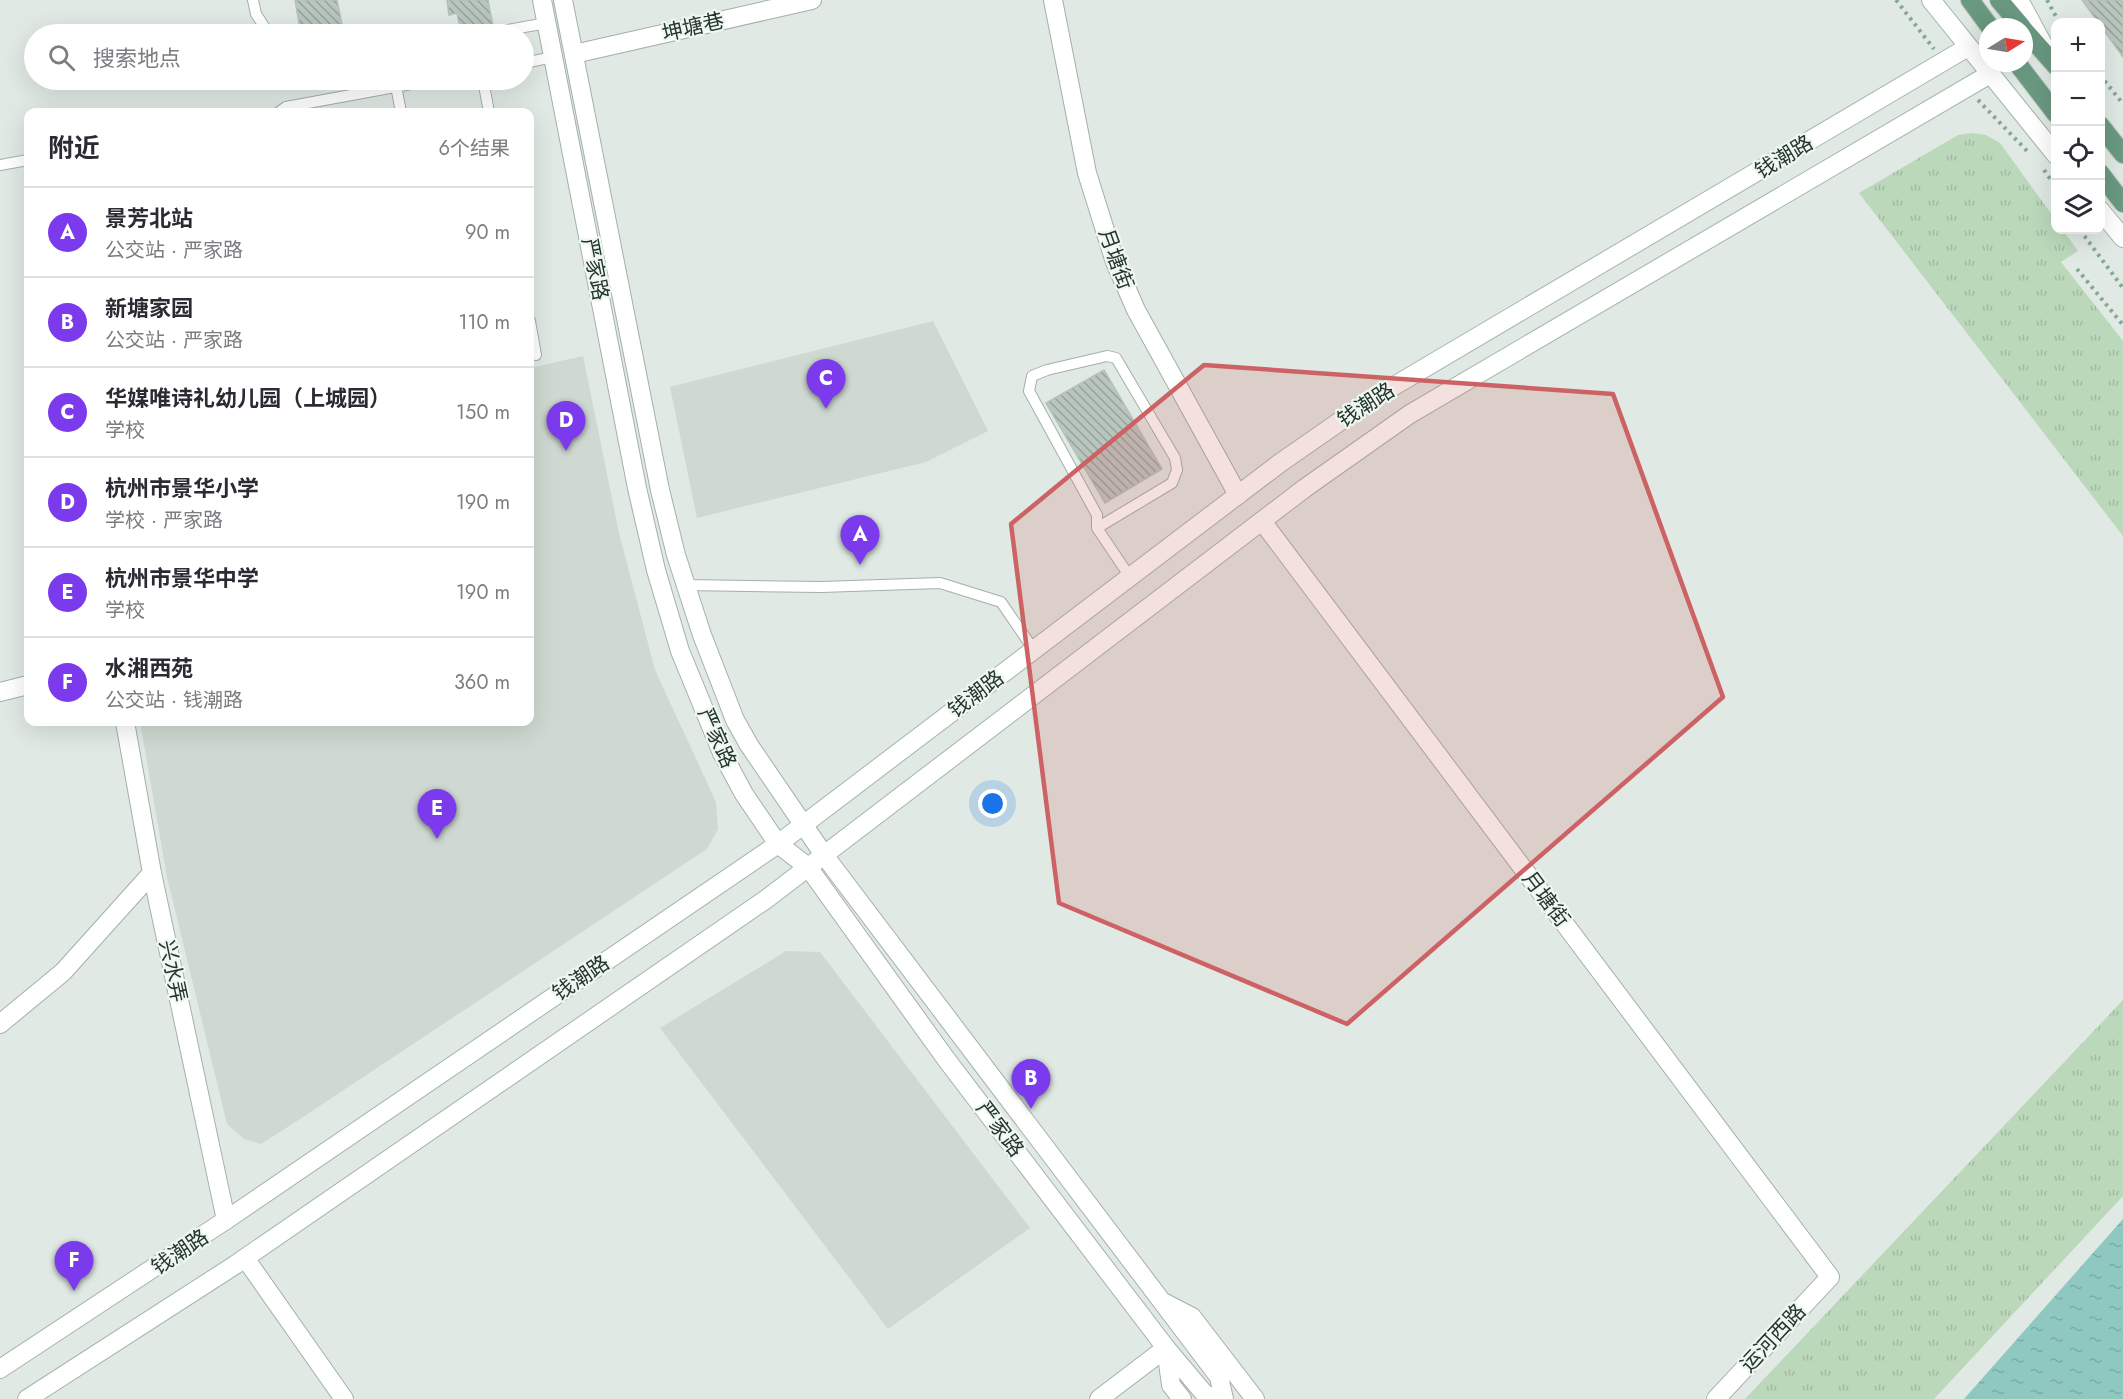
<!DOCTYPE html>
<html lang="zh">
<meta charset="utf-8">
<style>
body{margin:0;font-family:Jost,"Noto Sans SC",sans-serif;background:#f7f7f7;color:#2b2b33}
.controls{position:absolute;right:18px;top:18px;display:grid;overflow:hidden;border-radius:12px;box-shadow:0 6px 24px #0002}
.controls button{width:54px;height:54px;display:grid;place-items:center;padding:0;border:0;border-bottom:2px solid #e1e1e2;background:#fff;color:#2b2b33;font:30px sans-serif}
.compass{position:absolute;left:1979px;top:18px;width:54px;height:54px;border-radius:50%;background:#fff;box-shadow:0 6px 24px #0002;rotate:79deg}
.you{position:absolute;left:993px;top:804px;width:21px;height:21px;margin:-15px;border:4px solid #fff;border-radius:50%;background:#1a73e8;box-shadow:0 0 0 9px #1a73e833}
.badge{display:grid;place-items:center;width:39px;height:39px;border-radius:50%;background:#7c3aed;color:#fff;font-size:20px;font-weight:700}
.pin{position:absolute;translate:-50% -50px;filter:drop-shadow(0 2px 3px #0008)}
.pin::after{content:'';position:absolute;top:32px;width:21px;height:18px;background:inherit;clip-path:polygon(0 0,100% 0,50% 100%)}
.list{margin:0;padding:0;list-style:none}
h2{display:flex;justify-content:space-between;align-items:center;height:78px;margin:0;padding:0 24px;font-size:26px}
h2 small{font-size:20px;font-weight:400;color:#7c7c81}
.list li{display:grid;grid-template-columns:39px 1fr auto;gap:18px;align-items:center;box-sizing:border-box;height:90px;padding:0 24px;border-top:2px solid #e1e1e2}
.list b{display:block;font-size:22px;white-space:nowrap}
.list p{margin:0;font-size:20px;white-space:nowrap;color:#7c7c81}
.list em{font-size:20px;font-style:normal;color:#7c7c81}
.icon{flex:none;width:33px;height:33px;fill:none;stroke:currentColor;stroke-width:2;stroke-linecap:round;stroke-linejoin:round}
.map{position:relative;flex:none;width:2123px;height:1399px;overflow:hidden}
.search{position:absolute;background:#fff;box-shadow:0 6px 24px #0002;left:24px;top:24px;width:510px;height:66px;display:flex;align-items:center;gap:15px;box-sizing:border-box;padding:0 21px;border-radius:33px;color:#7c7c81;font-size:22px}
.panel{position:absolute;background:#fff;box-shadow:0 6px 24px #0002;left:24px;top:108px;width:510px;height:618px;border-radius:12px}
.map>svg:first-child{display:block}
.built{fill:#cfd9d1}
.grass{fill:url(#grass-tufts)}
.water{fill:url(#water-ripples)}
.building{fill:url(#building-back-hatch);stroke:#b4c2b8;stroke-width:1.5}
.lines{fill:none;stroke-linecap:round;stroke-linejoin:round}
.service-casing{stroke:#a4b0a8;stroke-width:12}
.minor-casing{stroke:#a4b0a8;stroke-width:20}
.tertiary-casing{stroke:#a4b0a8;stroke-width:20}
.secondary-casing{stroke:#a3b6aa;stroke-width:20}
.primary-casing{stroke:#bdc3c0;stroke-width:20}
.path{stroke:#84a993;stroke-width:4;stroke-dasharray:3 4.5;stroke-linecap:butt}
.service{stroke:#fff;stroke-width:10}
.minor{stroke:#fff;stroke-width:18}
.tertiary{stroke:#fff;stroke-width:18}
.secondary{stroke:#fff;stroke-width:18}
.primary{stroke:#6a9980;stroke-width:18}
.marked{fill:#cd6265;fill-opacity:0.2;stroke:#cd6265;stroke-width:4.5;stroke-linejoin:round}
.labels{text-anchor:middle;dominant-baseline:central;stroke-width:4.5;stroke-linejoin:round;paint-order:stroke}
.street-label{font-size:21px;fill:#23372c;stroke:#f0f6f1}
</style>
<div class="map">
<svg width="2123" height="1399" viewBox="0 0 2123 1399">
<defs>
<pattern id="grass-tufts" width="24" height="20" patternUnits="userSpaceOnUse" patternTransform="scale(1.5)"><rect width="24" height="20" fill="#bcd8bb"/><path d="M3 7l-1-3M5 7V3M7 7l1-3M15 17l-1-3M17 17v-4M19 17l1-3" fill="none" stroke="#a1baa1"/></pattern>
<pattern id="water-ripples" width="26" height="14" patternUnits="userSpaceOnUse" patternTransform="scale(1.5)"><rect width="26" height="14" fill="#8ec8c1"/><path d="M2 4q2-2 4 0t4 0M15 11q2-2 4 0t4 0" fill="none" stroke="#7aaca6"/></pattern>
<pattern id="building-back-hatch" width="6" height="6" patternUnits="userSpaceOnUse" patternTransform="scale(1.5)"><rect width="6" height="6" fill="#b9c6be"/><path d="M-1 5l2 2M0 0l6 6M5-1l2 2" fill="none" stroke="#96a29b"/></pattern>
</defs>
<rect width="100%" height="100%" fill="#e0e9e3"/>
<path class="built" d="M933,321L988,431L926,462L697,518L670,387Z
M583,356L619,533L655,670L716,802L718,829L707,849L297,1121L261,1144L244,1139L227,1124L167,877L140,722H530V368Z
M786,951L820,952L1030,1228L888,1329L660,1028Z"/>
<path class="grass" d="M1971,133L1986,135L2000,143L2055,219L2056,230H2063L2078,251L2061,262L2123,341V536L1859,193L1958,135Z
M2123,1000V1196L1934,1399H1745Z"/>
<path class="water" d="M2123,1219V1399H1964Z"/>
<path class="building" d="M295,0H337L344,34H301Z
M447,0H488L493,26L461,33L457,13L449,15Z
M2082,0H2123V57L2100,25V22H2098Z
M1104,370L1162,469L1105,503L1046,403Z"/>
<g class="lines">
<defs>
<path id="service" d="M253,0L256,14L269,34
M485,34L547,23
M524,63L553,57
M483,80L489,112
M396,86L401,112
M279,112L286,107L433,80
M0,165L28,160
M530,321L536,355
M1097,528L1172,483L1177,470L1175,458L1116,358L1107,356L1047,370L1032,376L1029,391L1097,515V528L1130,577
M685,585L821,587L940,583L1001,602L1034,650"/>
<path id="minor" d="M1053,0L1087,173L1115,262L1136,310L1238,495
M574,54L812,0
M1262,521L1830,1277L1716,1399
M0,692L28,685
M125,722L152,873L226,1220
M0,1024L63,972L152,873
M245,1258L344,1399
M1099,1399L1166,1348"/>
<path id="tertiary" d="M542,0L637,488L656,570L680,651L722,753L744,794L778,844L808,867L946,1059L1166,1348L1203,1392L1212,1399
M563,0L660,490L676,555L702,635L735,720L749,745L824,855L1219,1377L1224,1399
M1165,1303L1192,1317L1255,1399
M1166,1348L1171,1385L1182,1399"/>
<path id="secondary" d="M1931,0L2056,155
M2019,0L2045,48
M2100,210L2123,238
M0,1369L226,1220L778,844L1280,463L1372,399L1968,47
M27,1399L235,1265L765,900L1305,488L1410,414L1990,74"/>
<path id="primary" d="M1970,0L1990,27
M1999,0L2022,27
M2024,30L2056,66
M2017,63L2056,114
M2100,125L2123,154
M2100,173L2123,203"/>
</defs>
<use href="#service" class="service-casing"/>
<use href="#minor" class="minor-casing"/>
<use href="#tertiary" class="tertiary-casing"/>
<use href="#secondary" class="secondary-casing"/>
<use href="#primary" class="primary-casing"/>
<path class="path" d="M1896,0L1934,49
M2047,0L2059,22
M2100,75L2123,104
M1978,100L2029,153
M2044,170L2056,187
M2080,230L2123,288
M2077,269L2123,325"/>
<use href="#service" class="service"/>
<use href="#minor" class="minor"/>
<use href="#tertiary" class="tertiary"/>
<use href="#secondary" class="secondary"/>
<use href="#primary" class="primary"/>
</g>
<path class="marked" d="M1204,365L1613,394L1723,697L1347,1024L1059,903L1011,524Z"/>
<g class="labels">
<g class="street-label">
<text transform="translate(693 27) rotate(-13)">坤塘巷</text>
<text transform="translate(1784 157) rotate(-31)">钱潮路</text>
<text transform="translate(1116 259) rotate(70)">月塘街</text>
<text transform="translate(595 269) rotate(79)">严家路</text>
<text transform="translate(1366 405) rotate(-33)">钱潮路</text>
<text transform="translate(976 694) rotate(-37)">钱潮路</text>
<text transform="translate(717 738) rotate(66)">严家路</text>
<text transform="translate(1546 899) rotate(53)">月塘街</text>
<text transform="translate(173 971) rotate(78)">兴水弄</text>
<text transform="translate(581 978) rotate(-34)">钱潮路</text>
<text transform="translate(1000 1129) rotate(53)">严家路</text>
<text transform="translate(180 1252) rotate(-34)">钱潮路</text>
<text transform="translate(1773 1338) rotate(-47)">运河西路</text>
</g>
</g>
</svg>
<div class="controls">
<button>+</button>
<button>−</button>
<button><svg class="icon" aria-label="locate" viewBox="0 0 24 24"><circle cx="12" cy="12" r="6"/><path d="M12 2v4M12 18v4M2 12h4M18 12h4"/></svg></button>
<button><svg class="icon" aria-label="layers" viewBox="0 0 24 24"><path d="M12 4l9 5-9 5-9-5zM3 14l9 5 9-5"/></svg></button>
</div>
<svg class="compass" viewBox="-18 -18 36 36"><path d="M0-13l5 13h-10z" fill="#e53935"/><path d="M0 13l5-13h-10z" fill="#7c7c81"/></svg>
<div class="you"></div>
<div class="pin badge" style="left:860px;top:565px">A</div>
<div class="pin badge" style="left:1031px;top:1109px">B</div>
<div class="pin badge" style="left:826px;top:409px">C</div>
<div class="pin badge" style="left:566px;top:451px">D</div>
<div class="pin badge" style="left:437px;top:839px">E</div>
<div class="pin badge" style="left:74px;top:1291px">F</div>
<div class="search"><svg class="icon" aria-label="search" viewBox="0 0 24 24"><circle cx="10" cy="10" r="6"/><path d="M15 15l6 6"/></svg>搜索地点</div>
<section class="panel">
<h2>附近<small>6个结果</small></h2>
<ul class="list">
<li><span class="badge">A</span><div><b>景芳北站</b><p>公交站 · 严家路</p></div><em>90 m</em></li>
<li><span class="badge">B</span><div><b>新塘家园</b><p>公交站 · 严家路</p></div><em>110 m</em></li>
<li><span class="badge">C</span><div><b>华媒唯诗礼幼儿园（上城园）</b><p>学校</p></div><em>150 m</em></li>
<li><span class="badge">D</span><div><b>杭州市景华小学</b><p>学校 · 严家路</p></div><em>190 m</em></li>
<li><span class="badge">E</span><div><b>杭州市景华中学</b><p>学校</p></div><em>190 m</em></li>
<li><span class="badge">F</span><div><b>水湘西苑</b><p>公交站 · 钱潮路</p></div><em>360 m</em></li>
</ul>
</section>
</div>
